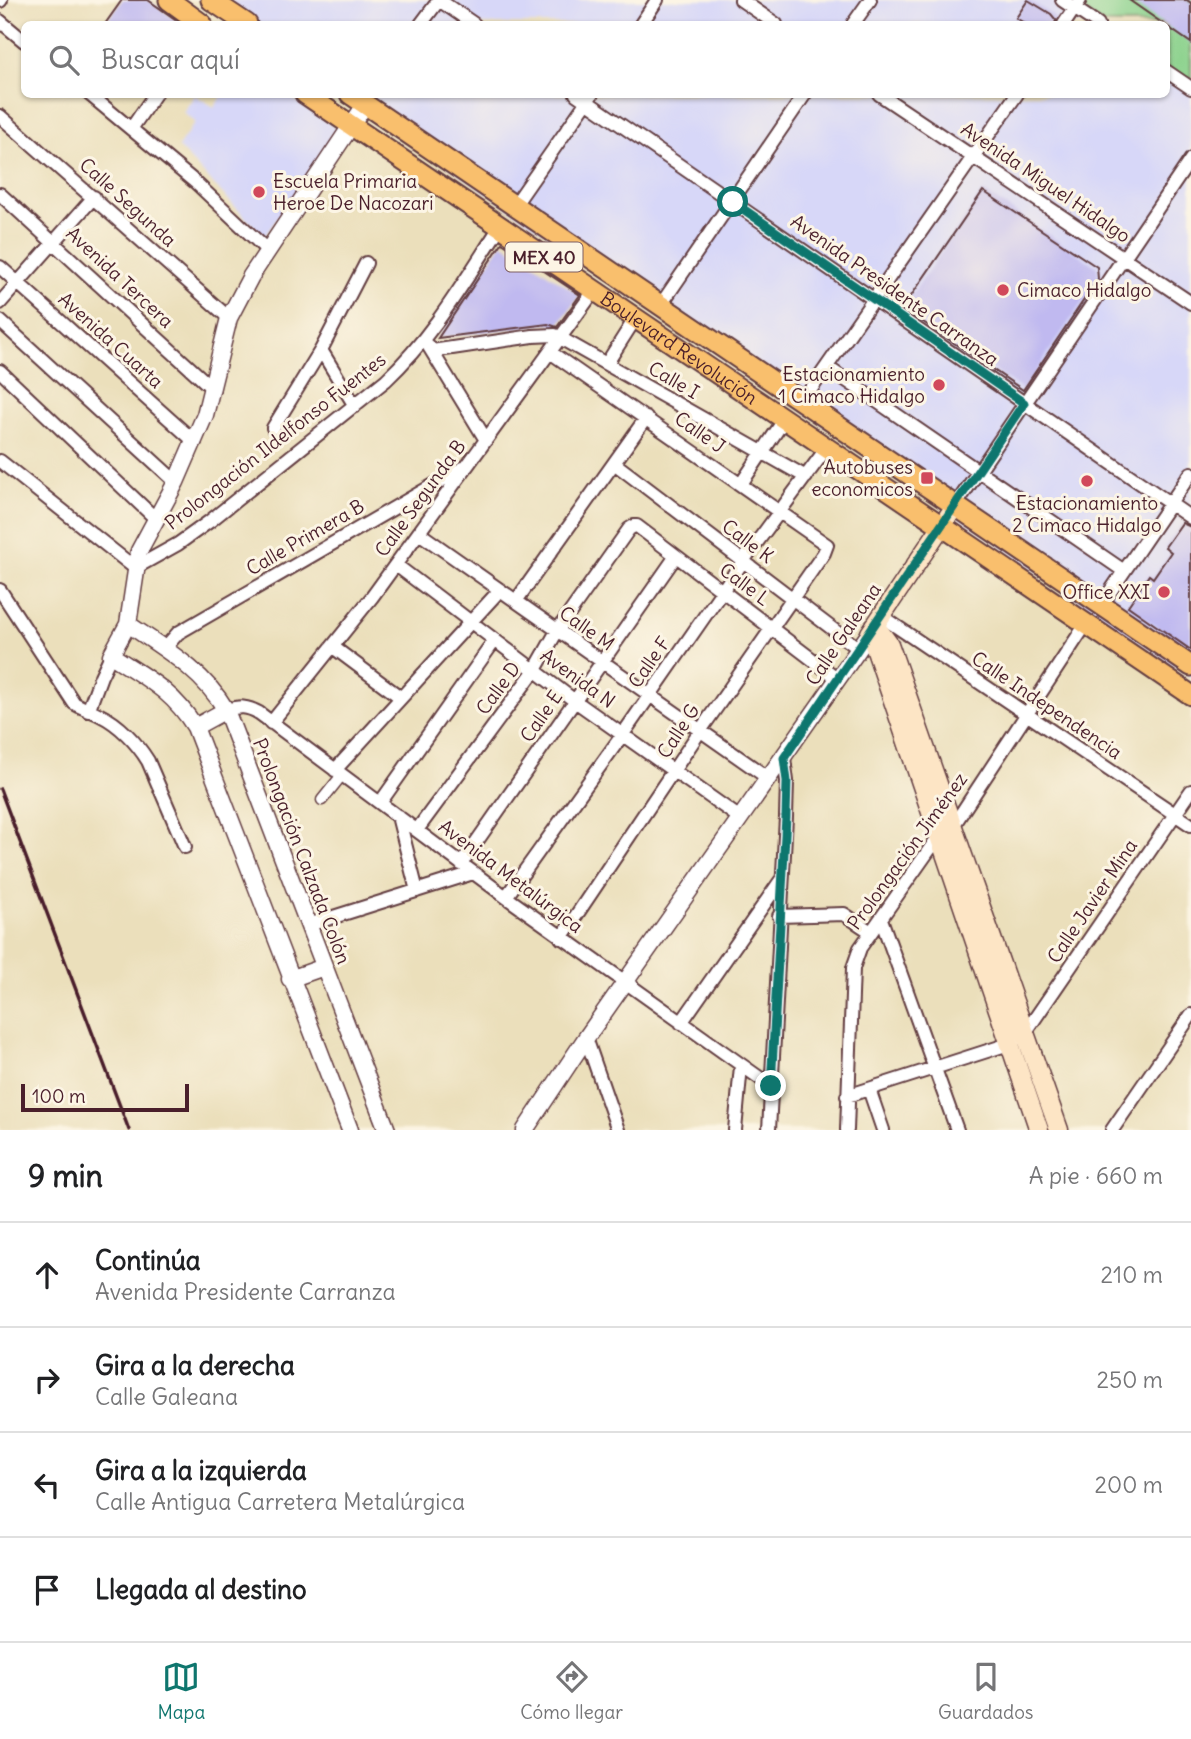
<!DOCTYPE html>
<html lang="es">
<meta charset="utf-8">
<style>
body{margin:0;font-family:Delius,sans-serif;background:#f6f6f6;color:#202124}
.scale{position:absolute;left:21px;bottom:18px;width:168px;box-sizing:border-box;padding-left:7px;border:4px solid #4a1f2b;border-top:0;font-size:19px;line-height:24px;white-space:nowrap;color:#4a1f2b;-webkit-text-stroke:5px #fcf5e5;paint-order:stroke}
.stop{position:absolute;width:21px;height:21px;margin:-16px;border:5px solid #0f766e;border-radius:50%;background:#fff}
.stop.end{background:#0f766e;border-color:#fff;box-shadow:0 2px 7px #0008}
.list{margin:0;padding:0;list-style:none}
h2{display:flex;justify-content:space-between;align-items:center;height:91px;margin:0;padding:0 28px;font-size:30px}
h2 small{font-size:23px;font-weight:400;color:#757577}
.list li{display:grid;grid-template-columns:46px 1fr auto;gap:21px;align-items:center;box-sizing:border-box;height:105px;padding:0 28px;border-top:2px solid #e0e0e0}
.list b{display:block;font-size:26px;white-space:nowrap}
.list p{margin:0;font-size:23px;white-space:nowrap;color:#757577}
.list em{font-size:23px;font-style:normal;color:#757577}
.icon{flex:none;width:38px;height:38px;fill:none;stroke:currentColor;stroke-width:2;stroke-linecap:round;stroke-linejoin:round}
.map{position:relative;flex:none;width:1191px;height:1130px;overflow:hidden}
.search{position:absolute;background:#fff;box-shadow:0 2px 5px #0004;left:21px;right:21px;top:21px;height:77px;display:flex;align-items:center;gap:18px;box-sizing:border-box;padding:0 24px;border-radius:10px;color:#757577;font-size:26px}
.sheet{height:511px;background:#fff}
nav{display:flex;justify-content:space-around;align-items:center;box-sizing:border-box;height:98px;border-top:2px solid #e0e0e0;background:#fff;font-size:19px;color:#757577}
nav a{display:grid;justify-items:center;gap:4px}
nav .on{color:#0f766e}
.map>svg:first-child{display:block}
.built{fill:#d7d7f8}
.green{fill:#8ad18c;stroke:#6a785c;stroke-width:2}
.building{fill:#c0b9f0}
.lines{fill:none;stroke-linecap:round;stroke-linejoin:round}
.pedestrian-casing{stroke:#623c41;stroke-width:13}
.minor-casing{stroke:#623c41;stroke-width:16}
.tertiary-casing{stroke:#623c41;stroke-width:19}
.secondary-casing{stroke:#623c41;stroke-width:21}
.primary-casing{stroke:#623c41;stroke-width:23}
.pedestrian{stroke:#fff;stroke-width:10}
.minor{stroke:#fff;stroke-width:12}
.tertiary{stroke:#fff;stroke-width:16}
.secondary{stroke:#fde5c5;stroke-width:18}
.primary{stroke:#f9bf6d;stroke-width:19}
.rail{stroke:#4a1f2b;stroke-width:3.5}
.route{stroke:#0f766e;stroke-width:9}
.poi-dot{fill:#d1495b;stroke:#fcf5e5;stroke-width:2.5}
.labels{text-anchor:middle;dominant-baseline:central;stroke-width:6;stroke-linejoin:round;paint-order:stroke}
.shield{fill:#fcf5e5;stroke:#7f5f63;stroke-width:2}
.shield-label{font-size:18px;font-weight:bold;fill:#4a1f2b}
.poi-label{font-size:19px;fill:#4a1f2b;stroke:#fcf5e5;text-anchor:end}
.street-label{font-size:19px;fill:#4a1f2b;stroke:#fcf5e5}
</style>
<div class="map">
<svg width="1191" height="1130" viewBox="0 0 1191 1130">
<rect width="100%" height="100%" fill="#fcf5e5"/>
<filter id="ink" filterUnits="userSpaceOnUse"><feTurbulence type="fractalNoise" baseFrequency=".0143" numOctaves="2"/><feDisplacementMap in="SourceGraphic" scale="14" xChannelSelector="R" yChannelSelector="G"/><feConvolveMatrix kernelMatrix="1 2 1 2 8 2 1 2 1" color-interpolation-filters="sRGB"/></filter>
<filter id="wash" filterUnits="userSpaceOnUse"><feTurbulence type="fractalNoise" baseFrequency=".00686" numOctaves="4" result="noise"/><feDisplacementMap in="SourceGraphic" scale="28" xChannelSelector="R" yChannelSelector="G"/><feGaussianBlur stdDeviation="1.57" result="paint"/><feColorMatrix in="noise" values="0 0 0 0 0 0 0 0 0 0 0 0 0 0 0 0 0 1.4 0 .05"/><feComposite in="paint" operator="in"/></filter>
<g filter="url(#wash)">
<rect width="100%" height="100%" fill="#ebdfbb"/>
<path class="built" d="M206,0H1191V678L344,95L1166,94V24H242Z
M195,95L214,107L223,95H287L340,130L264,237L178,147L195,122L183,112Z"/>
<path class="green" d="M1083,0H1191V85L1167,68L1166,24H1103L1078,7Z"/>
<g id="blocks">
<path class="building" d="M122,0H148L182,24H105Z
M1028,0L1051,14L1056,20L1055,24H1026L1016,18Z
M1129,0H1187L1191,3V43Z
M983,191L1097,267L1098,279L1023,390L910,313L907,302Z
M502,243L580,295L557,327L548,324L438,338Z
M1182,523L1191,527V650L1128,606L1149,575L1153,578L1171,552L1165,547Z"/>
</g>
</g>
<g filter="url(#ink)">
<use href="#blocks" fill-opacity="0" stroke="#623c41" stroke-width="2"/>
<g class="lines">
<defs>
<path id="pedestrian" d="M322,800L342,775"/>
<path id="minor" d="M439,0L474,24
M741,0L776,24
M1062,0L1098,24
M0,1L1,0
M0,21L24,41
M421,24L439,0
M641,24L657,0
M853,24L870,0
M1064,24L1080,0
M1166,71L1191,88
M89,94L195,182L268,251
M576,94L1191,518
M879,94L1191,303
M0,116L229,318
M131,129L155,94
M0,194L213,389
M514,206L592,94
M0,267L195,442
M0,303L94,197
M660,306L805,94
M0,321L176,482
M428,345L486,440
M321,350L355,406
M432,351L533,336L555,335L806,477
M550,352L827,545L824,553L700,731L561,938
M607,363L635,319
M827,367L1124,571
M0,371L157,520
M802,402L1017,94
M273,428L321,350L366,263
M0,461L135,568L178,544L210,521L386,380C433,336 465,280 500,227
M614,463L859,649
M741,484L784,420
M955,506L1191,159
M419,533L768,778
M396,565L575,701L740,818
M0,590L74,703C83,709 91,710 100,715C119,724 137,743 148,761L185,847
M516,601L646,418
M1101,605L1191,473
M881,616L1191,825
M333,647L400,697
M164,649L178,633L463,468
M226,710C240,706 247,706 259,713L506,897L771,1086
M88,711L101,676L111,655
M271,723L372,597L594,291
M335,770L500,590
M380,803L495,640
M398,816L417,891
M417,830L535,670L557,631L629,529L634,526H637L838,679
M461,864L676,556
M506,897L623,734L743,561L826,449
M779,916L844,914L871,932
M881,919L957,1130
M308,925L473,873
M681,1023L781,880
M586,1038L618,1130
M869,1089L883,1130
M847,1096L1009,1044L1025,1033L1191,791
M735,1130L741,1066
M769,1130L786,817L787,781L784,758
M847,1130L853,968L860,948L939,836L953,826L1086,624
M1112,1130L1191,1015"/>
<path id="tertiary" d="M128,624C166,650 202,670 226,710L387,1130
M195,727L226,710
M290,979L324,967
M350,1130L195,727C172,690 146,678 111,655L128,624L139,551L176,482L205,415L229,318L251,276L365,105
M525,1130L586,1038L870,633"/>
<path id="secondary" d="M955,506L870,633L1039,1130
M875,625L889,644L1059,1130"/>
<g id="primary">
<path d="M169,0L202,24"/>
<path d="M211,0L247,24"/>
<path id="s1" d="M305,94L1191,695"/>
<path d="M350,94L1191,666"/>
</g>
</defs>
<use href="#pedestrian" class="pedestrian-casing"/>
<use href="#minor" class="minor-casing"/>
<use href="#tertiary" class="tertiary-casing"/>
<use href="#secondary" class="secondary-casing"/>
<use href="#primary" class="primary-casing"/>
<use href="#pedestrian" class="pedestrian"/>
<use href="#minor" class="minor"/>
<use href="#tertiary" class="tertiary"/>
<use href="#secondary" class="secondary"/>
<use href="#primary" class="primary"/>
<path class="rail" d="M0,789L129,1130"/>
</g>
</g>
<g class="lines" filter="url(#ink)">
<path class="route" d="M733,202L1024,403L784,758L787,781L786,817L771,1086"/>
</g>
<g class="poi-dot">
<circle cx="259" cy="192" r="7"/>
<circle cx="1003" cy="290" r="7"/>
<circle cx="939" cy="385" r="7"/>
<rect x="920" y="471" width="14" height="14" rx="3.5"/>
<circle cx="1087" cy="481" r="7"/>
<circle cx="1164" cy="592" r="7"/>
</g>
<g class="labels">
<rect class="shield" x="505.5" y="242.5" width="77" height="29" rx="5"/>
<g class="shield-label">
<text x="544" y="257">MEX 40</text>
</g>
<g class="poi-label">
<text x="273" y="181" text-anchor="start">Escuela Primaria<tspan x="273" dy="22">Heroe De Nacozari</tspan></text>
<text x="1017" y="290" text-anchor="start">Cimaco Hidalgo</text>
<text x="925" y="374">Estacionamiento<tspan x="925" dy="22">1 Cimaco Hidalgo</tspan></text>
<text x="913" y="467">Autobuses<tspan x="913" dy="22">economicos</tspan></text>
<text x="1087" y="503" text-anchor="middle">Estacionamiento<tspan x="1087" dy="22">2 Cimaco Hidalgo</tspan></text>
<text x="1150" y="592">Office XXI</text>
</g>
<g class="street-label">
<text transform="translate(1046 182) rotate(34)">Avenida Miguel Hidalgo</text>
<text transform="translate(128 202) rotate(42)">Calle Segunda</text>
<text transform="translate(120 277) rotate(43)">Avenida Tercera</text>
<text transform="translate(895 290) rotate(35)">Avenida Presidente Carranza</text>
<text transform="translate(111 340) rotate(42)">Avenida Cuarta</text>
<text stroke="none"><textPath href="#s1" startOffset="452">Boulevard Revolución</textPath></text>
<text transform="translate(674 380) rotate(30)">Calle I</text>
<text transform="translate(700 432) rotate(35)">Calle J</text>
<text transform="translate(275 441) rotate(-38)">Prolongación Ildelfonso Fuentes</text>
<text transform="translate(420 498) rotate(-54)">Calle Segunda B</text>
<text transform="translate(305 537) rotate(-30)">Calle Primera B</text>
<text transform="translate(748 541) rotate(37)">Calle K</text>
<text transform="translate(745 584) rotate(37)">Calle L</text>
<text transform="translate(587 628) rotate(35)">Calle M</text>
<text transform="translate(843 634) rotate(-56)">Calle Galeana</text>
<text transform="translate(649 662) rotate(-55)">Calle F</text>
<text transform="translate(578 678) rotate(36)">Avenida N</text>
<text transform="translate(498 688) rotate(-54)">Calle D</text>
<text transform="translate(1047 705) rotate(34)">Calle Independencia</text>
<text transform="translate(541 716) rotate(-55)">Calle E</text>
<text transform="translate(678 731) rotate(-57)">Calle G</text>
<text transform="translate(302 851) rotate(69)">Prolongación Calzada Colón</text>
<text transform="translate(907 851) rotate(-54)">Prolongación Jiménez</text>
<text transform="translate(511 876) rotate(37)">Avenida Metalúrgica</text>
<text transform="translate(1092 901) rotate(-56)">Calle Javier Mina</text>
</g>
</g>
</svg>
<div class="scale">100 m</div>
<div class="stop" style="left:733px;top:202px"></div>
<div class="stop end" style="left:771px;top:1086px"></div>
<div class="search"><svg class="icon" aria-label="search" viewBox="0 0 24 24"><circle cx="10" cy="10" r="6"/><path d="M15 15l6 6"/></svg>Buscar aquí</div>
</div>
<section class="sheet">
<h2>9 min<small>A pie · 660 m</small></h2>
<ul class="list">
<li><svg class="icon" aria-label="ahead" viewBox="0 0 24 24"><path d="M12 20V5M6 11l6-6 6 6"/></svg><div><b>Continúa</b><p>Avenida Presidente Carranza</p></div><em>210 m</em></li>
<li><svg class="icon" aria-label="right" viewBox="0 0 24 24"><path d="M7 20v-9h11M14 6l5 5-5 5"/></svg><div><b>Gira a la derecha</b><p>Calle Galeana</p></div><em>250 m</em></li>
<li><svg class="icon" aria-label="left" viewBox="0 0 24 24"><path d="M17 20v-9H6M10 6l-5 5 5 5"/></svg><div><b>Gira a la izquierda</b><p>Calle Antigua Carretera Metalúrgica</p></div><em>200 m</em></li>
<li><svg class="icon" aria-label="arrive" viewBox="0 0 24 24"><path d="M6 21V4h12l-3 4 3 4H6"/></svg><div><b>Llegada al destino</b></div></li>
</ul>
</section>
<nav>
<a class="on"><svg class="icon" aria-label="map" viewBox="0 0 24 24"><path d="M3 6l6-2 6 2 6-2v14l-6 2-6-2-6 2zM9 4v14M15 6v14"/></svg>Mapa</a>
<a><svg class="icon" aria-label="directions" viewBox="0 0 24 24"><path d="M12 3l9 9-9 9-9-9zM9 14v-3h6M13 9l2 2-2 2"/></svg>Cómo llegar</a>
<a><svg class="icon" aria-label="saved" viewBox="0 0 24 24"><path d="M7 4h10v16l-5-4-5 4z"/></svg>Guardados</a>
</nav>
